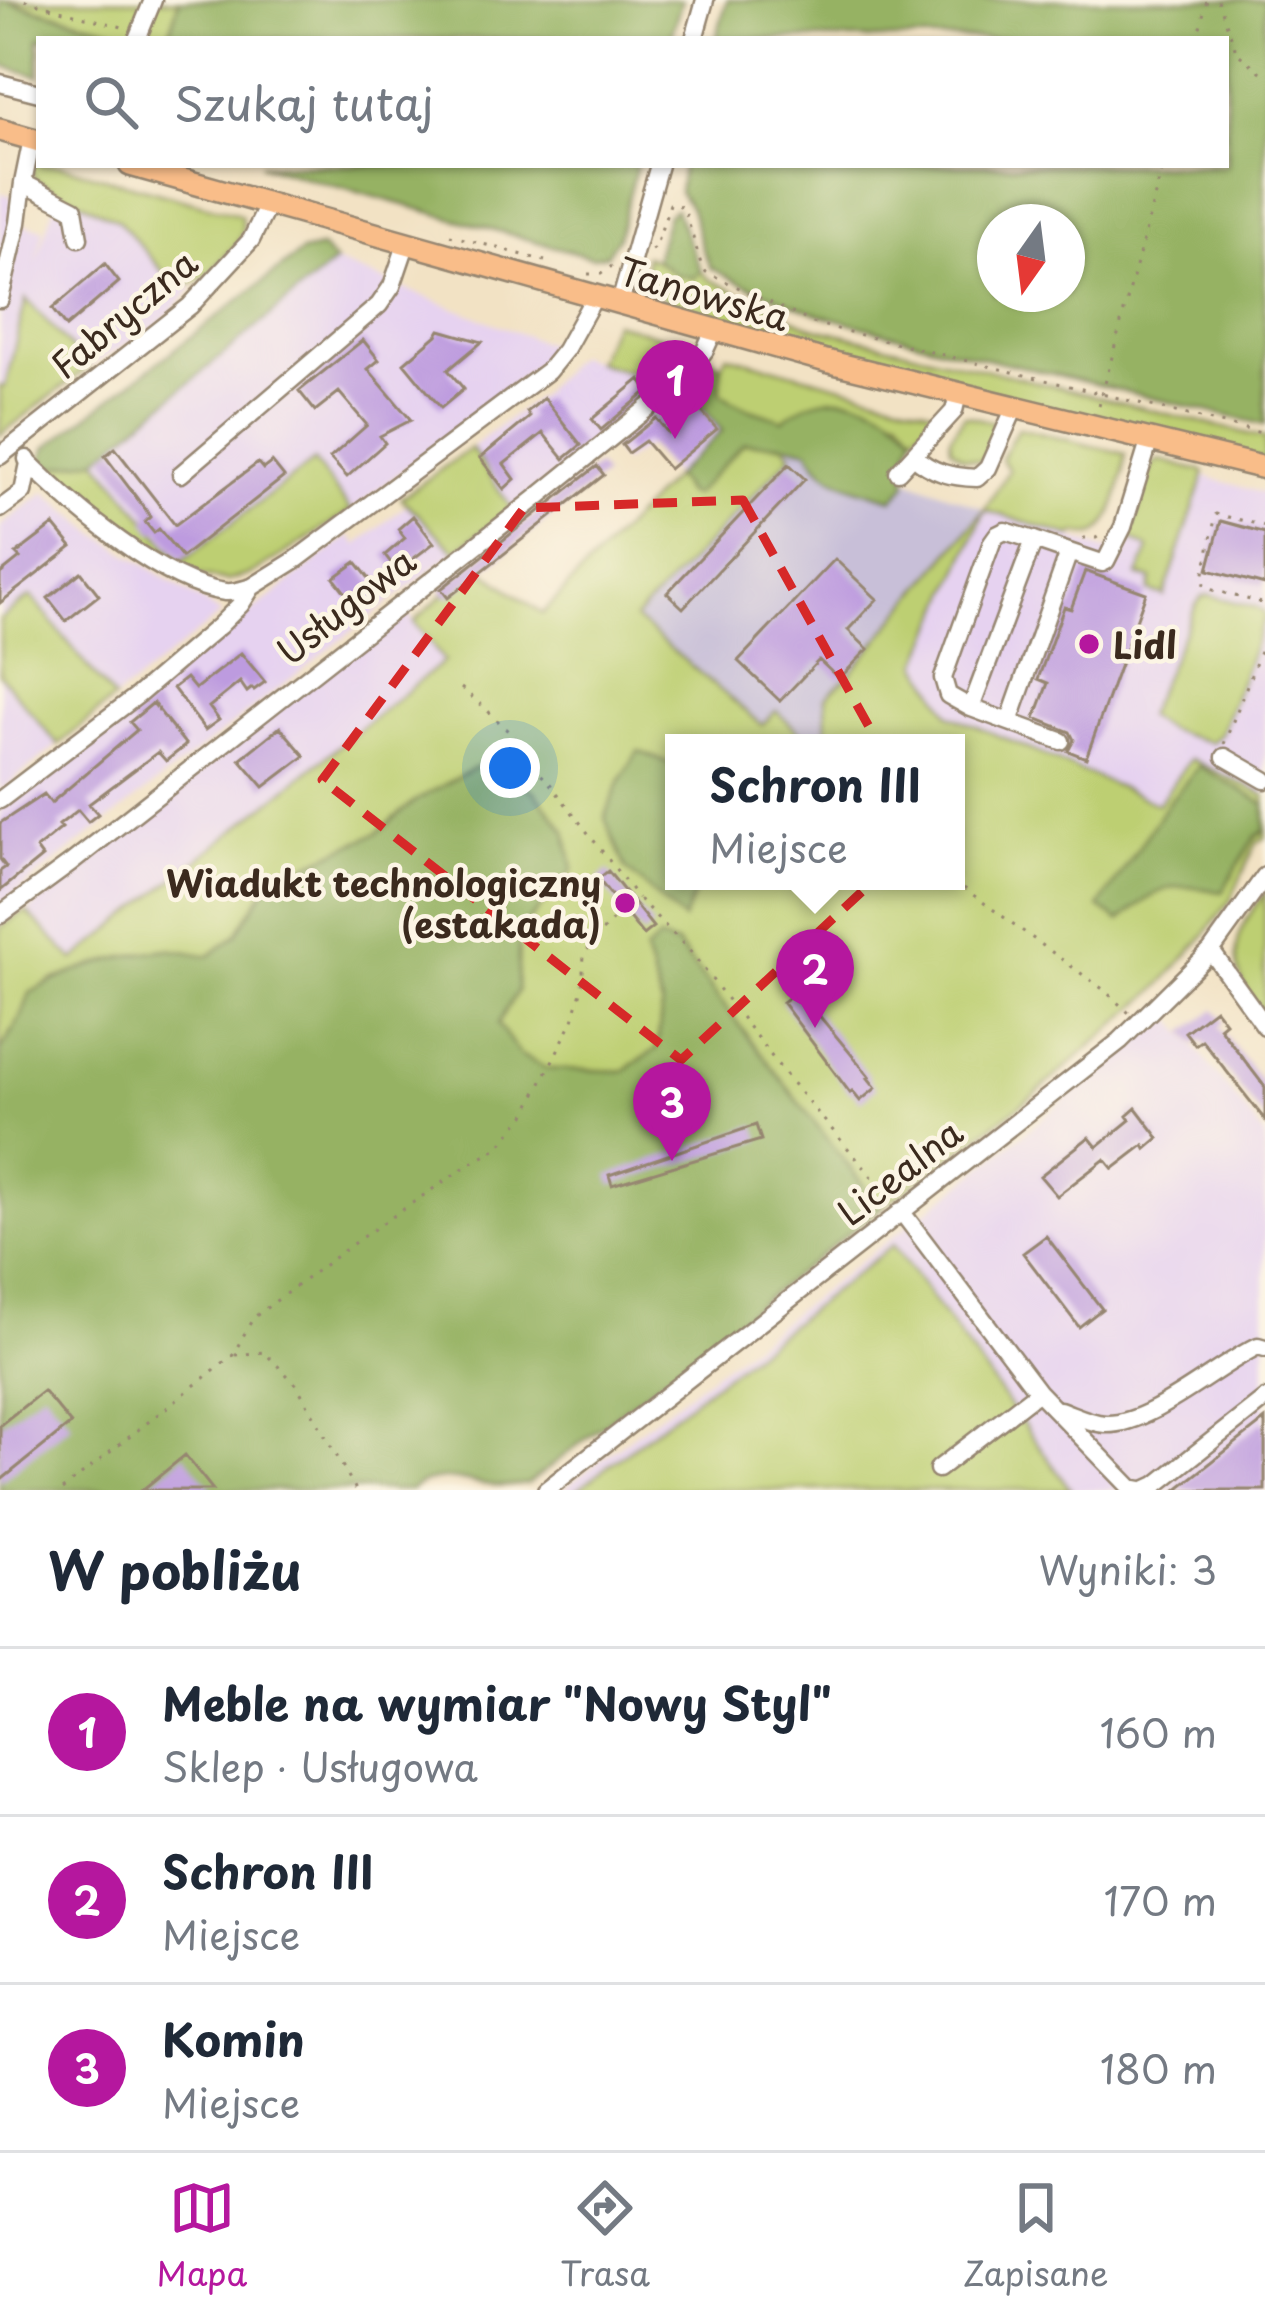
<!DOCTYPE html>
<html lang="pl">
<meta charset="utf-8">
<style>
body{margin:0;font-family:"Playpen Sans",sans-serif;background:#f2f2f3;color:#1f2937}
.compass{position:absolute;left:977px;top:204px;width:108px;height:108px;border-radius:50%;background:#fff;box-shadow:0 3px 9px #0004;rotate:194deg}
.you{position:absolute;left:510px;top:768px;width:42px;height:42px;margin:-30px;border:9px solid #fff;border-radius:50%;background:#1a73e8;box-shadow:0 0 0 18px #1a73e833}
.badge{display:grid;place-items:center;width:78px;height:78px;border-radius:50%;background:#b5179e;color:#fff;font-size:39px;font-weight:700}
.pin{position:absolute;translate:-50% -99px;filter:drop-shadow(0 3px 6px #0008)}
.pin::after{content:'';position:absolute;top:63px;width:42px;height:36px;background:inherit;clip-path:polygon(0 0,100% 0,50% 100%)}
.popup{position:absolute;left:665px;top:734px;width:300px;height:156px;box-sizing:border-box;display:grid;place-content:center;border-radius:0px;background:#fff;filter:drop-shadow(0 3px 9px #0005);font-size:39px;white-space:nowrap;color:#747a83}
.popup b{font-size:45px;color:#1f2937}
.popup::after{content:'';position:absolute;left:50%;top:100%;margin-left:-24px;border:24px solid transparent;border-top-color:#fff}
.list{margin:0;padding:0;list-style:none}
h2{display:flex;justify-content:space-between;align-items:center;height:156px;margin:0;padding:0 48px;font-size:51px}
h2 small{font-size:39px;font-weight:400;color:#747a83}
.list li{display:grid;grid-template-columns:78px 1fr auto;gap:36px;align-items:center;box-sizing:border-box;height:168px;padding:0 48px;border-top:3px solid #e0e1e3}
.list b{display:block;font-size:45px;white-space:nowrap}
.list p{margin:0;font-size:39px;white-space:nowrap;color:#747a83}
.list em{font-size:39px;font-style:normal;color:#747a83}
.icon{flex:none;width:66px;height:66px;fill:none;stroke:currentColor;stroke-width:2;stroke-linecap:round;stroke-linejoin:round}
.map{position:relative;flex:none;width:1265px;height:1490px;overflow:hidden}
.search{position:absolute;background:#fff;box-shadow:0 3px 9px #0004;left:36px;right:36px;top:36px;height:132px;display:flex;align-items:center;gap:30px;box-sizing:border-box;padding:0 42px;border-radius:0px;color:#747a83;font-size:45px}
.sheet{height:660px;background:#fff}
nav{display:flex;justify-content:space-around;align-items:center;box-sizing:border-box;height:168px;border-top:3px solid #e0e1e3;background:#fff;font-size:33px;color:#747a83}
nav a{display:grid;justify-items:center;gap:6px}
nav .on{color:#b5179e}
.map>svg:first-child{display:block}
.built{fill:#e6d2f0}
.industrial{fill:#c8bfd8}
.green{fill:#bdcf72;stroke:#7c7c48;stroke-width:3}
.forest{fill:#96b264;stroke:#686e41;stroke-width:3;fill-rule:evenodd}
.building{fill:#bd9bdf}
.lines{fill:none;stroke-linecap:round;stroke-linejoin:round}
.minor-casing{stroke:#968671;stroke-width:21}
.major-casing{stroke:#968671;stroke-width:26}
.path{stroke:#968671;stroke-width:3;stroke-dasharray:3 9;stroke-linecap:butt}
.minor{stroke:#fff;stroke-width:16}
.major{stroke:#f9bd89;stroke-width:21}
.marked{fill:none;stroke:#d62828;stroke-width:9;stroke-dasharray:24 15;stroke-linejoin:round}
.poi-dot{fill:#b5179e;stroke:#fcf5e5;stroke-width:4.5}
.labels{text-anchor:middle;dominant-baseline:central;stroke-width:9;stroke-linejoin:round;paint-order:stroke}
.street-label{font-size:36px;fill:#3b2a1e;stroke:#fcf5e5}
.poi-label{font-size:36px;font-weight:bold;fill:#3b2a1e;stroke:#fcf5e5;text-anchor:start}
</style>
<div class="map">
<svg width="1265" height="1490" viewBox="0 0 1265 1490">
<rect width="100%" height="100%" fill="#fcf5e5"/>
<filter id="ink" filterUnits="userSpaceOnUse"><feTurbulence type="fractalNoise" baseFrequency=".00833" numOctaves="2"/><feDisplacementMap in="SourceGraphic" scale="24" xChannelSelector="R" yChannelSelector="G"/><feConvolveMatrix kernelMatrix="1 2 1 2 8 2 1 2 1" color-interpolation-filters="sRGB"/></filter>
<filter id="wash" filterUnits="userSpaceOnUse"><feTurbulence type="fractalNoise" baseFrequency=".004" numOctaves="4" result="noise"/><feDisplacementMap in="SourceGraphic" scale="48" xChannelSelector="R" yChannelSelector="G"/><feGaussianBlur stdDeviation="2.7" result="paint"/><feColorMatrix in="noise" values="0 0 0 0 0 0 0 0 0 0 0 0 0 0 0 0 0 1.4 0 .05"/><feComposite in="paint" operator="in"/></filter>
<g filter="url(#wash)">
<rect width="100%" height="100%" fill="#f2e2c4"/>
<path class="built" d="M60,190L127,219L192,289L159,324L89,367L26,300L5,387L0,386V193L12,196L10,221L44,229L35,265Z
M335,262L557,348L351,511L314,461L181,562L97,459Z
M575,356L641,375L653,391L512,509L471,448L540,395Z
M682,384L722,430L674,476L649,445L623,462L609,444Z
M1204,476L1265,494V795L1190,759L1158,804L950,715L919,664L985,509L1124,556L1131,539L1177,555Z
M45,492L97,534L221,614L0,791V527Z
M409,503L455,551L0,905V810L349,536L357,545Z
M404,609L445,661L74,960L27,912Z
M1170,1015L1265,1136V1490H562L958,1187Z"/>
<path class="industrial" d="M798,436L985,509L851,673L827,697V743H811L777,711L760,727L635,619Z"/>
<path class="green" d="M6,0H179L168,39H147Z
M35,158L39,160V165H59L236,214L241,216L243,230L238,242L206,277L190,284L172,282L118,220L36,180L32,172Z
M645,256C665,262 671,273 694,277L701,271L709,279L812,327L1265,438V460L881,368L676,308C656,294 645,282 645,256Z
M26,299L89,367L0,435V386L5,387Z
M614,322L692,346C688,368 670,378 653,391L641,375L596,362Z
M727,355L940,412L914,434L899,416L783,421L764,413L741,409L720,393L721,365Z
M965,415L1001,424L985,457L981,461L962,457L951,448L950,437Z
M1018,428L1125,454C1125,472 1114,526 1095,534C1088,537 1084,534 1076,533L1072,537L985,510L919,663L950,715L1158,804L1190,759L1265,795V838L1257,842L1230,901L1200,941L1157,989L1033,1096L881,1208L677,945L645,952L662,1005L657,1049L623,1071L547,1069L520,1055L497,1024L517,991L519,932L415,801L377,833L270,881L237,934L210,956L166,949L107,962L54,979L31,993L23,1013L0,1052V928L18,915L27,912L74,960L444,661L414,622L445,593L483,570L542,614L674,476L687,494L744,443H783L792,455L635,619L762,725L776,711L811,743H674V881H956V743H827L826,697L851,673L985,509L1009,470L1001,459Z
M471,448L512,509L455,551L401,498Z
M97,459L181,562L314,461L351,511L252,574L227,581L176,570L106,522L56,481L50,468Z
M1159,460L1204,472V476L1164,596L1149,591L1152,579L1138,576L1149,549L1131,539V534L1152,465Z
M1209,595L1258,608L1262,610L1265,617L1220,735L1211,742C1190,737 1163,731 1146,716L1196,605L1202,597Z
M31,596L114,699L58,745L0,675V619Z
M1265,892V1016C1225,967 1229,940 1265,892Z
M893,1245L1071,1490H577Z"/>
<path class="forest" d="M0,0L112,29L109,39H39V76L0,65Z
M179,0H682L670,39H168Z
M727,0H1265V425L948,349L818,314L741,283L711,268L702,249L691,208L679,192L682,165H1226V39H716ZM995,222H1067V294H995Z
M260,165H637L618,237L606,255L592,257Z
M675,209L701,271L694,278L675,274L655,259L668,214Z
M321,248L335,262L97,459L50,468L42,458L46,448L302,252Z
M710,358L721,365L720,393C743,410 757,410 783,420C825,384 879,395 914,434L904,466L907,484L893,499C862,490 822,482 809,450L783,444L744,443L694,495L687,494L674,476L722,431L682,384Z
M638,751L674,765V881H705L697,888L683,920L626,869L605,818L619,783Z
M485,762L535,792L566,831L573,870L519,932L517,991L498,1024L520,1055L547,1069L623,1071L657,1049L662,1005L645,952L659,939L677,945L881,1208L528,1484C517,1485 507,1487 497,1486C467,1483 436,1470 410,1490H0V1052L23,1013L30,993C69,971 117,956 161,950C177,948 195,954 210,956L237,934L270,881L377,833L415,801Z
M1199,766L1265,804V830L1255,837L1222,892C1163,881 1164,887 1119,921L1099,907L1168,803Z"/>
<g id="blocks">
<path class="building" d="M105,264L119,282L66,327L52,309Z
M440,330L482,342L448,370L464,389L441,408L404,363L437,335Z
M363,340L379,360L368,369L411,420L380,436L385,443L347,477L330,458L367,425L339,392L315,411L299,391Z
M640,379L649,390L601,430L592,419Z
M544,398L581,445L564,459L543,433L504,464L515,479L504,489L480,458L530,417L527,412Z
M699,408L717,429L669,469L645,441L628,453L622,445L656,418L668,433Z
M115,448L175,525L258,463L263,469L272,462L284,477L182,557L159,529L154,533L145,522L150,517L146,510L105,456Z
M789,464L805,479L683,608L667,593Z
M597,466L604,475L448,598L441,589Z
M413,516L434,543L397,571L385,555L405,538L398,529Z
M1221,521L1265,533V585L1208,570Z
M54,525L72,547L0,603V574L20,558L16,554Z
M835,559L877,599L848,630L868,649L839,679L819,660L780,701L738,661Z
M356,562L380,592L358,609L334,578Z
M1085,571L1146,593L1086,758L1068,751L1074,740L1070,732L1035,718L1048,683L1038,679L1064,607L1071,609Z
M81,572L99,595L66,621L48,598Z
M241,653L265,682L254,690L252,688L247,692L240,682L209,707L219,720L205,730L173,688L186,678L195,689Z
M153,703L186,745L166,761L158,752L89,804L98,814L88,822L78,810L59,825L62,828L36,849L42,857L0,891V871L6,867L0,859V823L44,794L51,803L137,730L130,722Z
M280,727L305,756L264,787L240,759Z
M608,871L653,927L643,935L598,879Z
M798,990L870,1077L868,1078L876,1088L860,1101L852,1091L850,1093L782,1002Z
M1215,1009L1225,1022L1219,1027L1265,1087V1120L1202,1040L1195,1045L1185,1032Z
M1136,1108L1159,1138L1146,1149L1144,1145L1113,1169L1105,1159L1057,1196L1040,1176L1089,1137L1097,1147L1130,1120L1127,1116Z
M756,1125L761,1140L612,1185L609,1175Z
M1046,1236L1102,1309L1079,1327L1023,1253Z
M43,1391L71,1424L0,1481V1425Z
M1265,1420V1490H1176Z
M185,1455L213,1490H142Z"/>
</g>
</g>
<g filter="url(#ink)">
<use href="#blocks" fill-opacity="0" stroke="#968671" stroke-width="3"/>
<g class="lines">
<defs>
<path id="minor" d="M137,39L153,0
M694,39L705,0
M0,83L39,93
M32,139L23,183L74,209L79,238
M0,299L18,223L23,183
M620,303L659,165
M0,456L190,306L251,240L269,203
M914,456C932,473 952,477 977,478L988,468L1015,407
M29,463C72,506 163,584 225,592C234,593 244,589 252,587
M898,472L954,411L958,394
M181,474L379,305L392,286L407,242
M0,509L23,492L29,463L27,459
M971,708L948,695L943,678L992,542L997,535L1005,531L1034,540
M1009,722L971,708L1034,540L1069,552
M1061,741L1009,722L1069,552L1102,563L1106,561L1123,527L1150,439
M1225,757L1265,780
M0,800L138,695L219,626L241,604L252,587L297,559L548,371L565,350L595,296
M0,915L71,863L534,500L660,398L693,366L705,350L714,330
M1211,951L1265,1026
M901,1211L1038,1392L1131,1488L1142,1490
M1060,1410C1074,1415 1090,1423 1105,1424C1150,1426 1217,1365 1258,1346L1265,1348
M938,1469L1038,1392
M546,1490L1120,1041L1211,951L1265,876
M1145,1490L1156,1485L1265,1399"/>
<path id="major" d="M0,130L39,141
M130,165L826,361L1265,468"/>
</defs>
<use href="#minor" class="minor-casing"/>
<use href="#major" class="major-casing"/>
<path class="path" d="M25,0L49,7L51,0
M1218,0L1237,53L1265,75
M49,7L122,27
M1197,39L1207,0
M450,235L545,261
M651,250L655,248L670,204H676L684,208L701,264L706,272L813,323L1265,434
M588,274H601L612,266
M1099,406L1163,165
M1265,526L1216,514L1203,578L1204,585L1209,589L1265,604
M1083,538H1096L1102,534
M461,688L484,707L527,750L534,768L548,781L638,898
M1224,744L1265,639
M954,881L1104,990L1129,1013
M235,1355L264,1352L296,1384L356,1490
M62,1490L233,1355L253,1318L358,1240L465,1167L498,1148L525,1115L573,1020L582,988L584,955L599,934L621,912L640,900L690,951L789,1079L892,1200"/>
<use href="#minor" class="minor"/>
<use href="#major" class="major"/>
</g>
</g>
<path class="marked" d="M743,500L927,831L681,1060L322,780L524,508Z"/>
<g class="poi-dot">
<circle cx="1089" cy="644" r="12"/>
<circle cx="625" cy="903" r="12"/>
</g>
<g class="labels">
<g class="street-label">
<text transform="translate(704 293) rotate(16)">Tanowska</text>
<text transform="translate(123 313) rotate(-40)">Fabryczna</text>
<text transform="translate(345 605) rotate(-38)">Usługowa</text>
<text transform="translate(899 1171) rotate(-38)">Licealna</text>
</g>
<g class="poi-label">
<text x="1113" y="644">Lidl</text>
<text x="601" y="882" text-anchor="end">Wiadukt technologiczny<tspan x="601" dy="41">(estakada)</tspan></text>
</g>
</g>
</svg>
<svg class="compass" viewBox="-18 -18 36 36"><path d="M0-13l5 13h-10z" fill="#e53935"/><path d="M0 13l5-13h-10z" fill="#747a83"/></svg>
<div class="you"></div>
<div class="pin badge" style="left:675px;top:439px">1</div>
<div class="pin badge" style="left:815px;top:1028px">2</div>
<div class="popup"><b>Schron III</b>Miejsce</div>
<div class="pin badge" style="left:672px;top:1161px">3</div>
<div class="search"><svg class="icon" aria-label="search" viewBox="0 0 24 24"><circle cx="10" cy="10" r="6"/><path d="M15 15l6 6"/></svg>Szukaj tutaj</div>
</div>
<section class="sheet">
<h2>W pobliżu<small>Wyniki: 3</small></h2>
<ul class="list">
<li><span class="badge">1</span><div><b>Meble na wymiar &quot;Nowy Styl&quot;</b><p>Sklep · Usługowa</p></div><em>160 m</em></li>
<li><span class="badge">2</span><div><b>Schron III</b><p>Miejsce</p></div><em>170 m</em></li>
<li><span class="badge">3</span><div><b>Komin</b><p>Miejsce</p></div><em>180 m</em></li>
</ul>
</section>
<nav>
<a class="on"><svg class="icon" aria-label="map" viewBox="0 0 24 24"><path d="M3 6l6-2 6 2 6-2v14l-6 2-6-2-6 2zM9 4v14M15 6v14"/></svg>Mapa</a>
<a><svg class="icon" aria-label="directions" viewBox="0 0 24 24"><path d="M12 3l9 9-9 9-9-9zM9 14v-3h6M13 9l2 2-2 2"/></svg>Trasa</a>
<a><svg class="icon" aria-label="saved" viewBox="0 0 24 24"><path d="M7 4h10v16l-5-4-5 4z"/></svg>Zapisane</a>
</nav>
